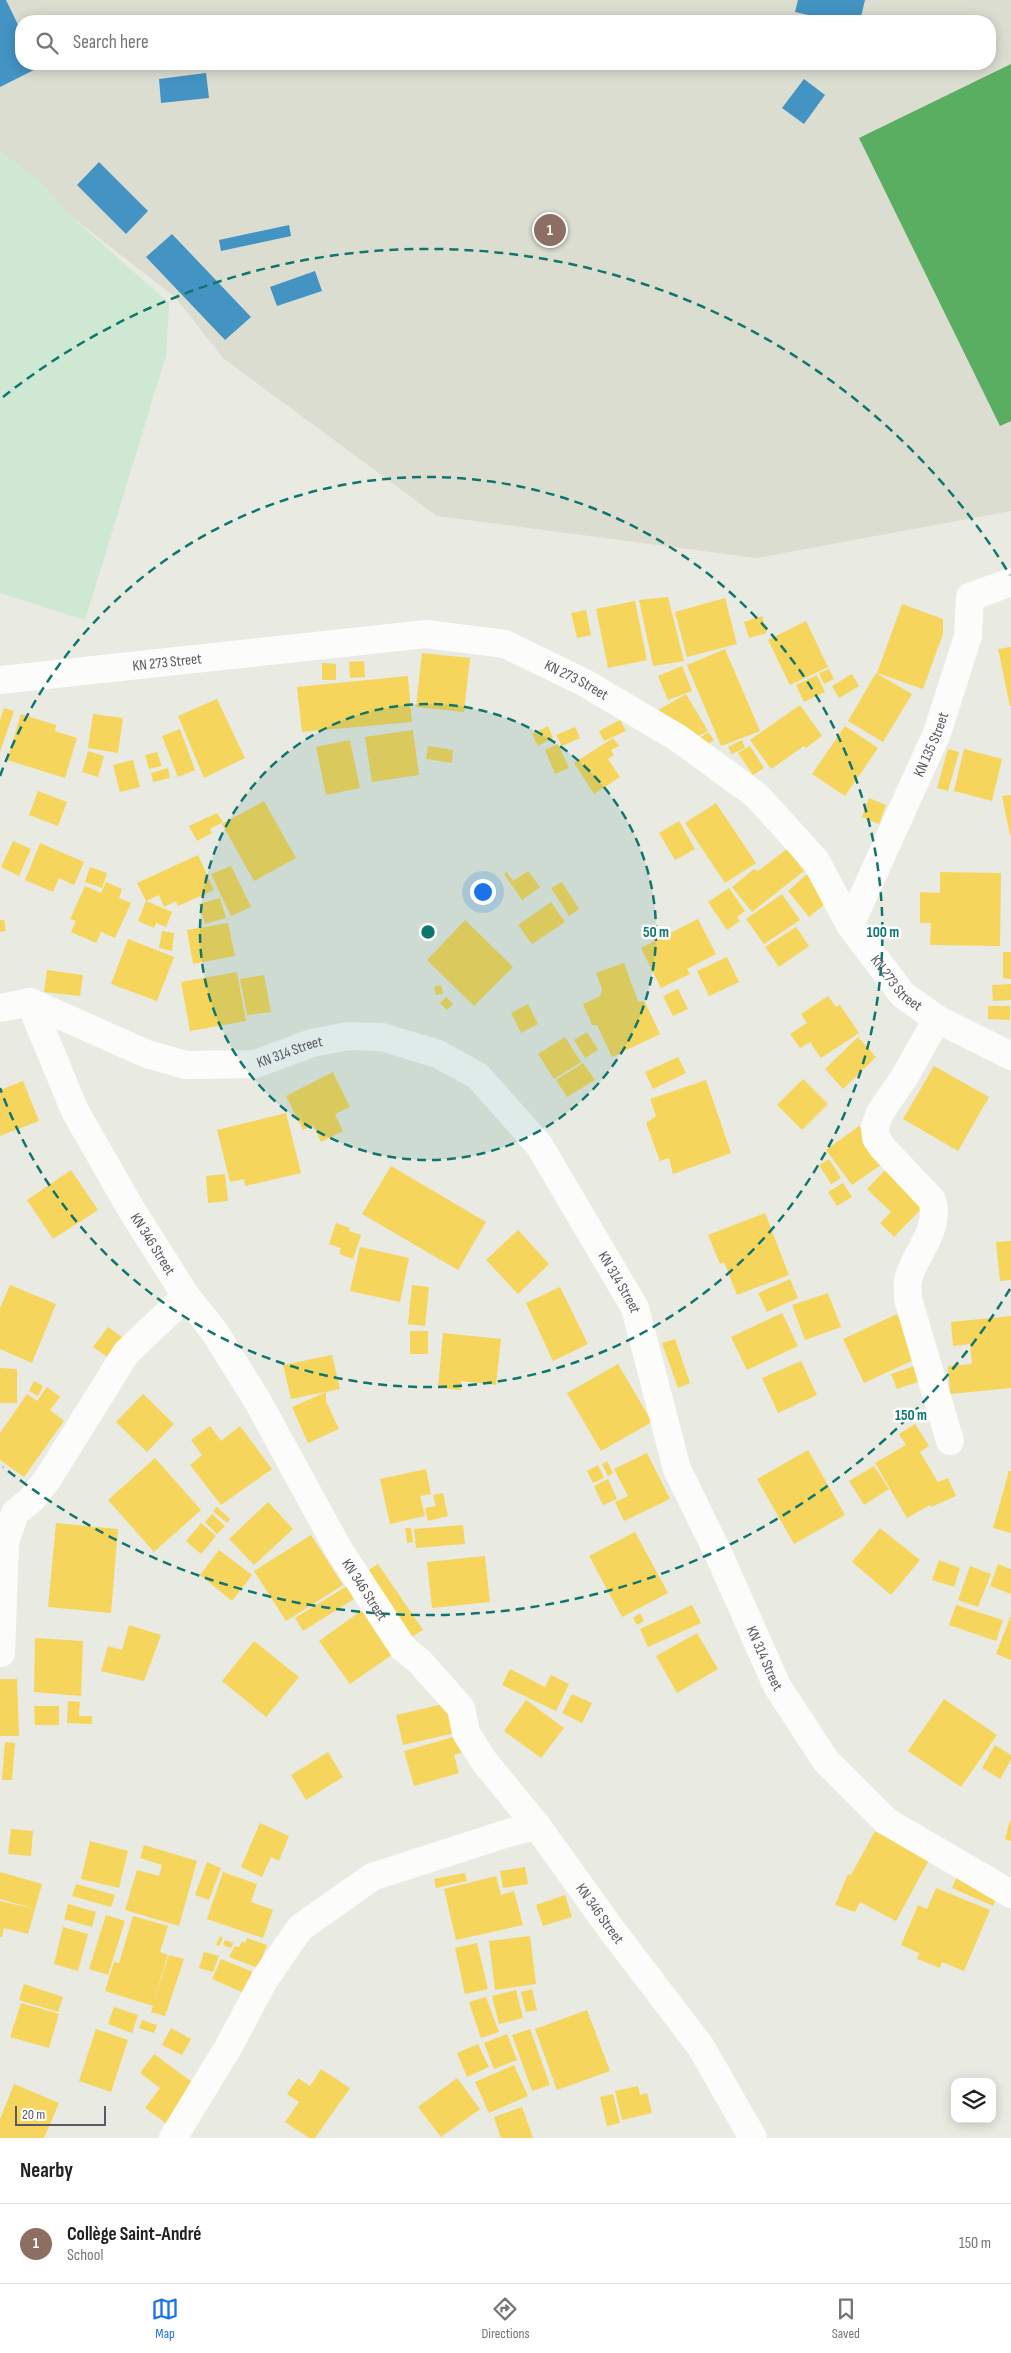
<!DOCTYPE html>
<meta charset="utf-8">
<style>
body{margin:0;font-family:"Sofia Sans Condensed",sans-serif;background:#f6f6f6;color:#202124}
.controls{position:absolute;right:15px;bottom:15px;display:grid;overflow:hidden;border-radius:10px;box-shadow:0 2px 12px #0003}
.controls button{width:45px;height:45px;display:grid;place-items:center;padding:0;border:0;border-bottom:1px solid #e0e0e0;background:#fff;color:#202124;font:25px sans-serif}
.scale{position:absolute;left:15px;bottom:12px;width:91px;box-sizing:border-box;padding-left:5px;border:2px solid #585961;border-top:0;font-size:14px;line-height:18px;white-space:nowrap;color:#585961;-webkit-text-stroke:4px #fff;paint-order:stroke}
.you{position:absolute;left:482px;top:891px;width:18px;height:18px;margin:-12px;border:4px solid #fff;border-radius:50%;background:#1a73e8;box-shadow:0 0 0 8px #1a73e833}
.badge{display:grid;place-items:center;width:32px;height:32px;border-radius:50%;background:#1a73e8;color:#fff;font-size:16px;font-weight:700}
.pin{position:absolute;translate:-50% -50%;border:2px solid #fff;box-shadow:0 1px 5px #0006}
.list{margin:0;padding:0;list-style:none}
h2{display:flex;justify-content:space-between;align-items:center;height:65px;margin:0;padding:0 20px;font-size:21px}
h2 small{font-size:16px;font-weight:400;color:#757577}
.list li{display:grid;grid-template-columns:32px 1fr auto;gap:15px;align-items:center;box-sizing:border-box;height:80px;padding:0 20px;border-top:1px solid #e0e0e0}
.list b{display:block;font-size:19px;white-space:nowrap}
.list p{margin:0;font-size:16px;white-space:nowrap;color:#757577}
.list em{font-size:16px;font-style:normal;color:#757577}
.icon{flex:none;width:28px;height:28px;fill:none;stroke:currentColor;stroke-width:2;stroke-linecap:round;stroke-linejoin:round}
.map{position:relative;flex:none;width:1011px;height:2138px;overflow:hidden}
.search{position:absolute;background:#fff;box-shadow:0 2px 12px #0003;left:15px;right:15px;top:15px;height:55px;display:flex;align-items:center;gap:12px;box-sizing:border-box;padding:0 18px;border-radius:20px;color:#757577;font-size:19px}
.sheet{height:145px;background:#fff}
nav{display:flex;justify-content:space-around;align-items:center;box-sizing:border-box;height:70px;border-top:1px solid #e0e0e0;background:#fff;font-size:14px;color:#757577}
nav a{display:grid;justify-items:center;gap:2px}
nav .on{color:#1a73e8}
.map>svg:first-child{display:block}
.education{fill:#dcddd1;fill-rule:evenodd}
.green{fill:#cee8d3}
.homes{fill:#f6d55c}
.schools{fill:#4393c3}
.public{fill:#5aae61}
.lines{fill:none;stroke-linecap:round;stroke-linejoin:round}
.minor{stroke:#fcfcfb;stroke-width:28}
.ring{fill:none;stroke:#0f766e;stroke-width:2.5;stroke-dasharray:9 6}
.labels{text-anchor:middle;dominant-baseline:central;stroke-width:5;stroke-linejoin:round;paint-order:stroke}
.street-label{font-size:15px;fill:#585961;stroke:#fff}
.centre{fill:#0f766e;stroke:#fff;stroke-width:2.5}
.ring-label{font-size:15px;text-anchor:middle;font-weight:bold;fill:#0f766e;stroke:#fff;stroke-width:5;stroke-linejoin:round;paint-order:stroke}
</style>
<div class="map">
<svg width="1011" height="2138" viewBox="0 0 1011 2138">
<rect width="100%" height="100%" fill="#e9eae2"/>
<path class="education" d="M0,0H1011V511L756,558L437,516L223,358L176,298L0,161ZM21,21H990V64H21Z"/>
<path class="green" d="M0,150L44,185L75,220L169,303L166,356L85,620L0,593Z"/>
<path class="homes" d="M668,597L684,661L653,666L639,600Z
M725,598L737,644L687,657L675,612Z
M635,601L647,660L608,668L596,609Z
M902,604L943,619V634L923,689L877,673Z
M586,610L591,635L577,638L571,613Z
M762,616L767,633L749,638L744,622Z
M806,621L828,667L790,685L768,640Z
M1011,647V706H1010L998,649Z
M725,649L760,731L721,746L687,665Z
M422,653L470,658L464,712L416,707Z
M364,661L365,677L350,678L349,662Z
M322,663L336,664V680H322Z
M682,666L692,691L668,700L658,676Z
M829,669L834,679L824,684L819,673Z
M876,673L912,694L883,742L848,721Z
M852,674L859,686L839,698L832,686Z
M817,675L825,692L804,702L796,685Z
M408,676L412,722L302,732L297,687Z
M686,694L708,731L698,736L655,712Z
M217,699L245,758L204,778L178,716Z
M800,705L822,736L806,748L804,746L771,769L750,740Z
M4,708L14,711L0,752V720Z
M21,714L56,725L55,731L77,738L65,778L7,760Z
M93,714L123,718L118,753L88,748Z
M620,720L626,731L604,741L599,731Z
M548,726L553,738L538,746L532,734Z
M845,726L878,748L845,796L812,774Z
M575,727L580,738L562,746L556,735Z
M180,729L195,770L178,777L162,736Z
M413,730L419,775L372,782L365,737Z
M708,732L714,740L703,747L698,739Z
M613,738L619,746L611,750L614,755L608,759L620,777L594,794L574,763Z
M350,740L360,788L326,795L316,747Z
M742,740L745,748L732,754L728,747Z
M558,744L569,768L555,774L545,750Z
M428,746L453,750L452,763L426,759Z
M750,746L764,768L753,775L738,753Z
M948,749L959,752L948,791L937,788Z
M964,749L1002,759L992,801L954,791Z
M88,751L104,756L98,777L82,772Z
M157,752L162,766L149,769L145,755Z
M133,760L140,787L120,792L113,765Z
M168,768L170,778L153,782L151,773Z
M38,791L67,802L58,826L29,815Z
M1011,795V835H1010L1002,796Z
M869,798L886,805L879,824L862,817Z
M264,801L296,858L254,881L222,824Z
M716,803L756,863L725,883L685,823Z
M217,813L223,822L210,829L212,833L197,841L189,826Z
M679,821L695,849L675,860L659,833Z
M13,841L31,849L19,876L1,867Z
M40,843L84,862L74,885L59,878L53,892L25,880Z
M787,849L804,871L752,912L732,887L754,869L758,871Z
M198,855L214,890L178,906L176,901L164,907L159,895L146,901L137,883Z
M231,866L251,907L231,916L211,874Z
M90,867L107,873L102,888L85,882Z
M528,871L540,887L522,900L504,874L507,872L513,881Z
M940,872L1001,873L1000,946L930,945L931,923H920V892L940,893Z
M807,874L829,901L809,917L788,891Z
M106,882L122,889L119,898L131,903L115,938L101,932L96,943L71,932L76,921L70,919L85,886L101,893Z
M562,882L579,909L569,916L551,888Z
M729,888L745,911L737,917L740,921L727,930L708,902Z
M782,894L800,920L764,944L746,919Z
M220,898L226,918L205,924L199,904Z
M146,901L172,912L166,927L156,923L154,928L138,921Z
M551,902L565,922L532,944L518,925Z
M698,919L716,954L687,969L690,974L661,988L641,948Z
M0,920H4L6,931L0,932Z
M465,920L513,967L474,1006L427,960Z
M228,923L235,956L193,964L187,930Z
M796,927L809,946L779,967L765,947Z
M162,931L174,933L172,951L159,948Z
M128,939L174,957L157,1001L111,984Z
M1003,952H1011V979L1003,978Z
M727,957L739,982L709,996L697,971Z
M624,963L638,1001L645,1002L660,1034L612,1057L597,1025H592L583,1004L600,996L602,989L596,973Z
M47,970L83,975L80,996L44,992Z
M237,972L246,1021L190,1031L181,982Z
M264,975L271,1012L247,1015L240,979Z
M1011,984V1000L993,1001L992,985Z
M441,985L443,994L436,995L434,987Z
M678,989L688,1009L673,1016L663,996Z
M828,996L836,1007L840,1005L859,1033L821,1058L810,1042L800,1048L790,1034L807,1023L801,1014Z
M446,997L453,1004L447,1010L440,1003Z
M528,1004L538,1024L521,1033L511,1013Z
M988,1006H1010V1020L988,1019Z
M587,1032L598,1050L585,1058L574,1040Z
M565,1037L581,1062L554,1079L538,1054Z
M858,1037L876,1057L843,1089L825,1069Z
M678,1057L686,1073L653,1089L645,1072Z
M583,1063L595,1080L567,1097L556,1080Z
M934,1066L989,1097L958,1151L903,1119Z
M333,1072L350,1107L335,1114L343,1131L321,1142L313,1125L303,1130L286,1096Z
M803,1079L828,1104L802,1130L777,1105Z
M706,1080L731,1153L673,1174L669,1158L660,1161L646,1123L656,1116L650,1099Z
M23,1081L39,1121L0,1136V1090Z
M286,1113L301,1173L245,1186L244,1179L230,1182L217,1130Z
M859,1126L885,1162L852,1185L826,1150Z
M829,1159L841,1178L831,1184L819,1165Z
M391,1166L486,1222L458,1270L362,1214Z
M887,1168L926,1204L894,1237L880,1223L891,1212L867,1189Z
M71,1170L98,1210L53,1239L27,1200Z
M225,1174L228,1201L208,1203L206,1176Z
M843,1183L852,1197L837,1206L828,1192Z
M765,1213L789,1275L737,1295L724,1262L720,1264L708,1235Z
M336,1223L350,1228L349,1231L361,1235L353,1259L339,1254L341,1248L329,1244Z
M518,1230L549,1264L518,1294L486,1260Z
M1011,1241V1280L1000,1281L996,1242Z
M360,1247L409,1258L400,1302L350,1291Z
M790,1279L798,1298L767,1312L758,1293Z
M10,1285L56,1304L32,1363L0,1349V1308Z
M412,1285L429,1287L425,1326L408,1324Z
M560,1287L588,1344L553,1361L526,1303Z
M828,1293L841,1327L805,1340L792,1305Z
M782,1313L798,1346L747,1370L731,1337Z
M897,1314L918,1358L864,1383L843,1339Z
M1011,1316V1388L950,1394L948,1366L972,1364L970,1344L953,1346L951,1322Z
M108,1327L127,1341L113,1361L93,1347Z
M410,1331H428V1354H410Z
M443,1333L501,1339L496,1385L461,1381V1390L438,1388Z
M675,1339L690,1383L678,1388L662,1343Z
M332,1355L340,1389L291,1399L283,1365Z
M801,1361L817,1395L778,1413L762,1378Z
M618,1364L652,1422L601,1451L567,1393Z
M920,1364L926,1379L897,1389L891,1374Z
M0,1368L17,1369V1403H0Z
M34,1381L43,1386L38,1396L29,1391Z
M47,1387L60,1397L50,1410L64,1421L24,1477L0,1460V1433L27,1394L37,1401Z
M326,1392V1401L339,1429L308,1443L292,1407Z
M143,1394L174,1424L147,1452L116,1422Z
M915,1424L929,1446L920,1452L938,1482L948,1478L956,1496L931,1507L930,1505L907,1518L875,1463L906,1445L899,1434Z
M210,1426L221,1441L240,1426L272,1469L221,1505L190,1465L202,1455L191,1440Z
M808,1450L845,1515L794,1544L757,1479Z
M647,1453L670,1499L624,1521L615,1502L628,1496L614,1469Z
M155,1458L201,1510L154,1552L108,1500Z
M607,1461L613,1473L608,1476L602,1464Z
M598,1465L604,1478L593,1483L587,1471Z
M874,1466L889,1489L864,1505L849,1481Z
M426,1469L431,1494L420,1496L425,1516L390,1524L380,1479Z
M1009,1471H1011V1533L993,1528Z
M608,1479L617,1499L603,1505L594,1486Z
M443,1493L448,1516L428,1521L425,1508L436,1506L433,1495Z
M268,1502L293,1529L254,1565L229,1539Z
M217,1507L230,1519L227,1523L213,1511Z
M212,1514L225,1526L217,1534L205,1522Z
M56,1523L118,1529L111,1613L48,1607Z
M201,1523L216,1536L201,1554L186,1541Z
M463,1525L465,1544L416,1548L414,1529Z
M405,1528H411L413,1542L407,1543Z
M880,1528L920,1560L891,1595L852,1562Z
M635,1532L668,1593L622,1617L589,1556Z
M311,1535L343,1585L286,1621L254,1571Z
M219,1550L252,1575L232,1601L200,1575Z
M485,1556L490,1602L432,1608L427,1562Z
M939,1560L960,1568L954,1587L932,1580Z
M378,1564L423,1630L410,1638L366,1572Z
M998,1564L1011,1569V1594L990,1586Z
M970,1566L991,1574L978,1607L958,1600Z
M347,1586L354,1599L303,1631L295,1618Z
M692,1605L701,1623L648,1647L640,1629Z
M956,1605L1003,1620L996,1641L949,1625Z
M365,1608L396,1652L350,1684L319,1641Z
M640,1613L644,1621L637,1625L633,1618Z
M1011,1615V1660L996,1654Z
M129,1625L161,1635L144,1681L101,1671L108,1646L122,1650Z
M697,1633L718,1669L677,1693L656,1656Z
M35,1638L83,1641L81,1696L34,1692Z
M254,1641L299,1677L266,1717L222,1681Z
M510,1669L545,1687L551,1675L569,1684L556,1711L502,1685Z
M0,1679H17L19,1736H0Z
M572,1694L592,1703L582,1723L562,1713Z
M944,1699L997,1735L961,1787L908,1751Z
M526,1700L564,1728L541,1758L504,1731Z
M68,1701L80,1702L79,1716H92V1724L67,1723Z
M452,1702L459,1732L403,1745L396,1715Z
M34,1706H59V1725H35Z
M460,1735L465,1752L454,1755L459,1773L414,1786L404,1751Z
M5,1742L15,1743L12,1780H2Z
M995,1745L1011,1755V1760L1000,1779L982,1768Z
M328,1752L343,1777L306,1800L291,1775Z
M1010,1821H1011V1841L1005,1839Z
M260,1823L289,1836L279,1861L271,1857L262,1877L241,1867Z
M11,1829L33,1831L31,1856L8,1854Z
M875,1831L929,1860L896,1921L860,1902L855,1912L835,1905L848,1874L851,1875Z
M90,1841L128,1851L119,1888L81,1879Z
M144,1845L197,1861L179,1926L125,1910L137,1870L159,1876L162,1865L140,1858Z
M207,1862L221,1868L209,1900L195,1895Z
M525,1867L528,1884L503,1888L500,1871Z
M0,1872L42,1884L35,1909L0,1899Z
M223,1872L257,1884L251,1902L273,1910L263,1938L207,1919Z
M959,1872L1000,1890L993,1906L952,1888Z
M465,1873L467,1881L436,1888L434,1879Z
M496,1876L501,1895L514,1891L523,1925L456,1940L444,1889Z
M76,1884L115,1895L111,1907L72,1896Z
M936,1888L990,1910L964,1971L942,1962L940,1968L917,1959L919,1953L901,1945L918,1905L927,1909Z
M565,1895L572,1917L543,1926L536,1905Z
M0,1901L35,1909L28,1934L4,1928L2,1937H0Z
M68,1904L96,1912L92,1927L64,1919Z
M106,1915L125,1921L108,1975L89,1969Z
M133,1916L168,1926L160,1952L168,1955L153,2003L169,1955L184,1959L165,2016L151,2012L153,2006L105,1991L114,1962L119,1963Z
M63,1927L88,1934L78,1971L54,1964Z
M220,1936L223,1938L219,1946L216,1945Z
M530,1936L536,1984L495,1990L489,1941Z
M247,1938L267,1945L258,1968L229,1957L235,1946L239,1947L242,1941L245,1943Z
M225,1940L233,1943L231,1948L223,1945Z
M477,1943L488,1989L465,1994L455,1948Z
M204,1952L219,1956L213,1972L199,1968Z
M221,1959L253,1972L244,1993L212,1979Z
M24,1984L63,1997L58,2012L19,2000Z
M532,1989L537,2010L526,2012L521,1992Z
M516,1990L523,2018L499,2024L492,1996Z
M486,1997L499,2032L481,2038L469,2002Z
M21,2003L59,2014L49,2048L10,2037Z
M114,2007L138,2015L132,2033L108,2024Z
M587,2010L610,2071L557,2090L535,2029Z
M142,2020L157,2025L154,2033L139,2028Z
M171,2028L191,2039L182,2055L162,2045Z
M96,2029L128,2040L111,2092L79,2081Z
M530,2029L550,2085L532,2091L512,2035Z
M507,2034L517,2060L494,2069L484,2043Z
M478,2044L489,2067L467,2077L457,2053Z
M154,2054L196,2085L167,2124L145,2108L160,2088L140,2073Z
M514,2065L528,2096L489,2113L475,2082Z
M321,2069L350,2088L315,2138H309L285,2122L299,2102L287,2094L298,2078L310,2086Z
M457,2078L480,2109L441,2137L418,2107Z
M14,2084L59,2103L44,2138H0V2119Z
M638,2086L640,2095L647,2093L652,2113L622,2120L615,2091Z
M613,2094L620,2123L607,2126L600,2097Z
M522,2107L533,2138H501L494,2117Z"/>
<path class="schools" d="M0,0H6L21,31V64H38L40,67L0,87Z
M798,0H865L860,21H834L795,12Z
M206,73L209,98L161,103L159,79Z
M804,79L825,95L804,124L782,108Z
M99,162L148,211L126,234L77,185Z
M289,225L291,236L221,251L219,240Z
M172,234L251,317L225,340L146,257Z
M315,271L322,291L277,306L270,287Z"/>
<path class="public" d="M1011,64V421L1000,426L859,138Z"/>
<g class="lines">
<g class="minor">
<path id="s1" d="M0,680L426,634L505,644L585,683L678,738L756,795L816,861L850,925L903,995L937,1019L1011,1056"/>
<path id="s2" d="M850,925L937,733L968,636L970,597L1011,582"/>
<path id="s3" d="M30,1002L75,1111L131,1209L186,1296L214,1331L257,1400L339,1550L403,1648L420,1662L461,1708L466,1733L484,1761L537,1826L611,1929L701,2047L753,2138"/>
<path id="s4" d="M0,1008L30,1002L147,1054L186,1065L255,1064L312,1043L348,1036L382,1037L438,1054L478,1076L539,1145L635,1308L677,1469L719,1555L777,1686L826,1761L886,1821L1011,1894"/>
<path d="M937,1019L905,1076L880,1113L875,1127L876,1138L882,1147L932,1200C941,1231 915,1252 908,1280C907,1285 908,1293 908,1299L950,1441"/>
<path d="M1,1653L5,1542L15,1513L32,1499L47,1480L126,1353L186,1296"/>
<path d="M173,2138L229,2046L264,1980L300,1928L372,1877L508,1833L537,1826"/>
</g>
</g>
<circle cx="428" cy="932" r="228" fill="#0f766e" fill-opacity=".12"/>
<g class="ring">
<circle cx="428" cy="932" r="228"/>
<path d="M0 776A455 455 0 1 1 0 1088"/>
<path d="M1010 1289A683 683 0 0 1 3 1467M3 397A683 683 0 0 1 1010 575"/>
</g>
<g class="labels">
<g class="street-label">
<text stroke="none"><textPath href="#s1" startOffset="168">KN 273 Street</textPath></text>
<text stroke="none"><textPath href="#s1" startOffset="588">KN 273 Street</textPath></text>
<text stroke="none"><textPath href="#s2" startOffset="198">KN 135 Street</textPath></text>
<text stroke="none"><textPath href="#s1" startOffset="1038">KN 273 Street</textPath></text>
<text stroke="none"><textPath href="#s4" startOffset="305">KN 314 Street</textPath></text>
<text stroke="none"><textPath href="#s3" startOffset="272">KN 346 Street</textPath></text>
<text stroke="none"><textPath href="#s4" startOffset="755">KN 314 Street</textPath></text>
<text stroke="none"><textPath href="#s3" startOffset="678">KN 346 Street</textPath></text>
<text stroke="none"><textPath href="#s4" startOffset="1160">KN 314 Street</textPath></text>
<text stroke="none"><textPath href="#s3" startOffset="1082">KN 346 Street</textPath></text>
</g>
</g>
<circle cx="428" cy="932" r="8" class="centre"/>
<g class="ring-label">
<text x="656" y="937">50 m</text>
<text x="883" y="937">100 m</text>
<text x="911" y="1420">150 m</text>
</g>
</svg>
<div class="controls">
<button><svg class="icon" aria-label="layers" viewBox="0 0 24 24"><path d="M12 4l9 5-9 5-9-5zM3 14l9 5 9-5"/></svg></button>
</div>
<div class="scale">20 m</div>
<div class="you"></div>
<div class="pin badge" style="left:550px;top:230px;background:#8d6e63">1</div>
<div class="search"><svg class="icon" aria-label="search" viewBox="0 0 24 24"><circle cx="10" cy="10" r="6"/><path d="M15 15l6 6"/></svg>Search here</div>
</div>
<section class="sheet">
<h2>Nearby<small></small></h2>
<ul class="list">
<li><span class="badge" style="background:#8d6e63">1</span><div><b>Collège Saint-André</b><p>School</p></div><em>150 m</em></li>
</ul>
</section>
<nav>
<a class="on"><svg class="icon" aria-label="map" viewBox="0 0 24 24"><path d="M3 6l6-2 6 2 6-2v14l-6 2-6-2-6 2zM9 4v14M15 6v14"/></svg>Map</a>
<a><svg class="icon" aria-label="directions" viewBox="0 0 24 24"><path d="M12 3l9 9-9 9-9-9zM9 14v-3h6M13 9l2 2-2 2"/></svg>Directions</a>
<a><svg class="icon" aria-label="saved" viewBox="0 0 24 24"><path d="M7 4h10v16l-5-4-5 4z"/></svg>Saved</a>
</nav>
